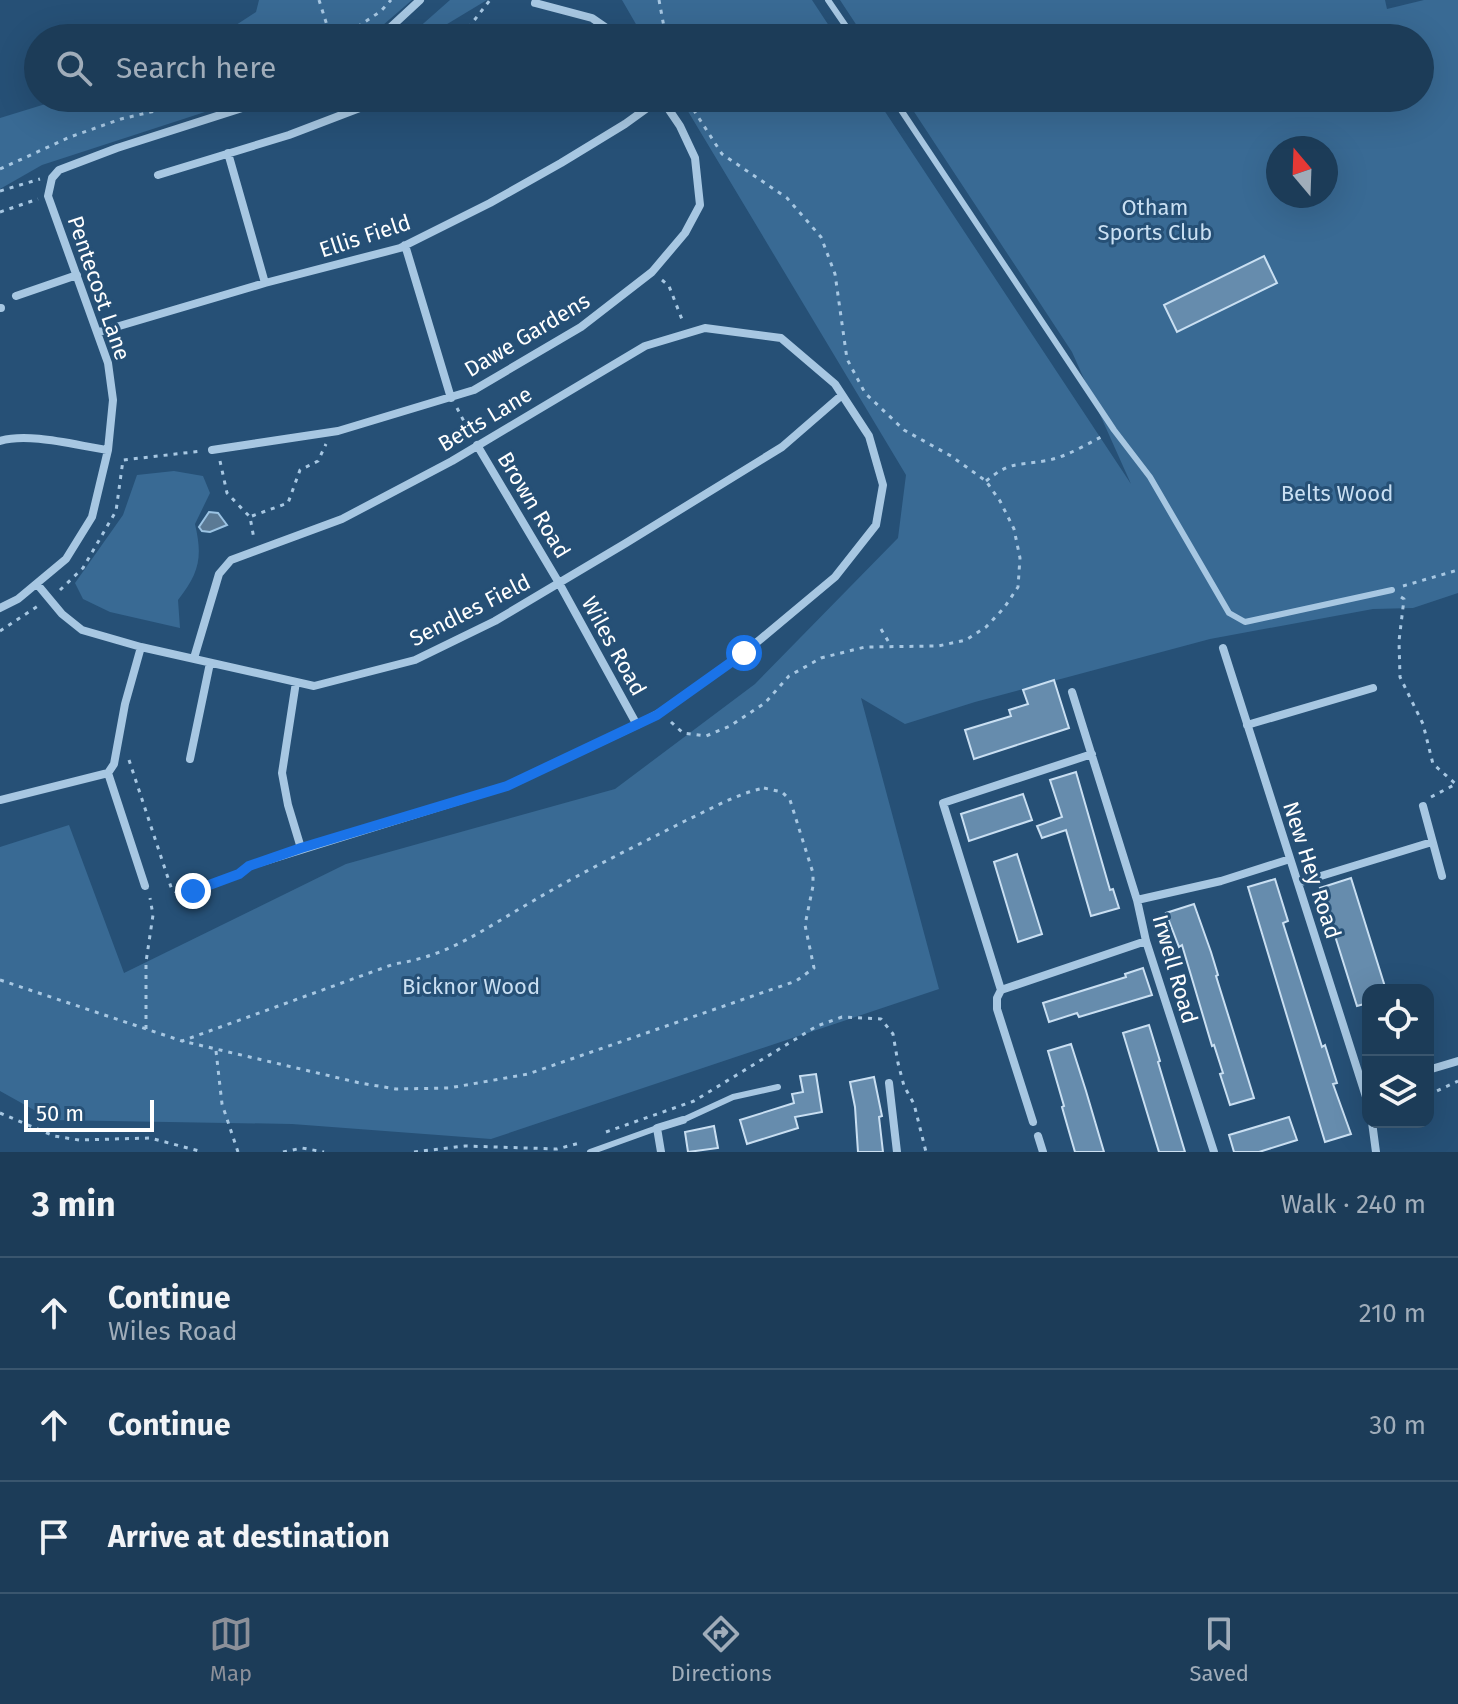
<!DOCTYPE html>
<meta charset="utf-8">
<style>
body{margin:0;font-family:"Fira Sans",sans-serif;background:#25435e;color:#f1f3f6}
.controls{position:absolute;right:24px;bottom:24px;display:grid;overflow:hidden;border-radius:16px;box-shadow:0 8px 32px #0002}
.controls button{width:72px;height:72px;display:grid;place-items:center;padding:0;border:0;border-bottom:2px solid #3a566e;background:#1c3c58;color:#f1f3f6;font:40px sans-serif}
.compass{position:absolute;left:1266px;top:136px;width:72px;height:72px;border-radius:50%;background:#1c3c58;box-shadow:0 8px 32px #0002;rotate:341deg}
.scale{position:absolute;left:24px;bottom:20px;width:130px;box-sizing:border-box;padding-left:8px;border:4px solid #fff;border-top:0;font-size:22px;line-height:28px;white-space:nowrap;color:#fff;-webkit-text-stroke:6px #265076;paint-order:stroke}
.stop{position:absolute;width:24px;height:24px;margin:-18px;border:6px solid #1a73e8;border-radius:50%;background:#fff}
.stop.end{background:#1a73e8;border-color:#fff;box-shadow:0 2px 8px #0008}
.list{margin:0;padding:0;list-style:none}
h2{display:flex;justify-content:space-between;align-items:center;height:104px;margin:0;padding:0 32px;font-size:34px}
h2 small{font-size:26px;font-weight:400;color:#a0adba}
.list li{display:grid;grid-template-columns:52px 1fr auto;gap:24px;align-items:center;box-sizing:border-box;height:112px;padding:0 32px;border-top:2px solid #3a566e}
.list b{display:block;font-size:30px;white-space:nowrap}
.list p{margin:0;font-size:26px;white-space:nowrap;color:#a0adba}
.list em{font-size:26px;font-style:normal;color:#a0adba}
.icon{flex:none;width:44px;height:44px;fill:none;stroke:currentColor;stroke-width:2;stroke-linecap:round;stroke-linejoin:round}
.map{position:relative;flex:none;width:1458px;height:1152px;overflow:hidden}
.search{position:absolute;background:#1c3c58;box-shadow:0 8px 32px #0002;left:24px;right:24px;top:24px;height:88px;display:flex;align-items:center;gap:20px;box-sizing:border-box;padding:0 28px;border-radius:44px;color:#a0adba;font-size:30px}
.sheet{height:440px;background:#1c3c58}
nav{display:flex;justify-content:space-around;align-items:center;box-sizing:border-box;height:112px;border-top:2px solid #3a566e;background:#1c3c58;font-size:22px;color:#a0adba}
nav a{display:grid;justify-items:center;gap:4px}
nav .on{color:#8c9099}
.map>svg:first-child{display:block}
.green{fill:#396a94;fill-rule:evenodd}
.water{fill:#5b7a95;stroke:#9bc3e3;stroke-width:2}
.building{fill:#668cad;stroke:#c9dff2;stroke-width:2}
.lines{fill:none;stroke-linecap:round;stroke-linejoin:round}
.path{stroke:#a7c7e2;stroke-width:3;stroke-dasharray:4 6;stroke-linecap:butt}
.lane{stroke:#a7c7e2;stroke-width:6}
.street{stroke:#a7c7e2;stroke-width:8}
.route{stroke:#1a73e8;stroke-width:10}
.labels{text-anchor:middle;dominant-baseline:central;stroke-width:6;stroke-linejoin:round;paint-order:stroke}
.park-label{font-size:22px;fill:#c9dff2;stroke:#265076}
.street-label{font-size:22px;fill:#fff;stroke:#265076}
</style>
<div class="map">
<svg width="1458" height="1152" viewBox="0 0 1458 1152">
<rect width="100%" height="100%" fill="#265076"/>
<path class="green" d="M259,0H412L368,38H216L256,12Z
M450,0H487L424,38H407Z
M622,0H812L837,38H644Z
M840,0H1385L1387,9L1424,0H1458V593L1413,608L1373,609L1210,639L975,702L905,724L861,698L939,989L491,1139L292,1124L52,1120L0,1091V847L69,825L124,973L346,864L615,789L755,684L898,538L906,475L680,98H876L1131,484L1072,352L905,98H1420V38H865ZM1278,148H1326V196H1278Z
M65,98H248L42,165L0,189V118Z
M174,471L203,476L210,493L195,524C203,558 199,573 178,600L180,628L110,612L83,599L75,583L123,515L137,475Z"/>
<path class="water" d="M209,512L218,513L227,525L210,532L202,531L199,527Z"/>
<path class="building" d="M1264,256L1277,283L1177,332L1164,305Z
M1054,680L1069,728L974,759L965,730L1011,716L1009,710L1028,704L1023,690Z
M1076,772L1110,890L1113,889L1119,908L1091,916L1066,830L1042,838L1037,826L1062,817L1050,780Z
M1023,794L1032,820L969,841L961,814Z
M1017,854L1042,934L1018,942L994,862Z
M1351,878L1386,990H1368V1003L1357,1006L1320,888Z
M1275,879L1288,921L1283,923L1322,1047L1325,1045L1337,1083L1333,1084L1351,1134L1325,1142L1248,887Z
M1194,904L1211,952L1218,975L1216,976L1254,1098L1230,1105L1220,1074L1223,1073L1214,1045L1212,1046L1182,945L1179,947L1166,913Z
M1143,968L1152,995L1079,1017L1077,1013L1049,1022L1043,1003L1126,977L1125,974Z
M1149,1025L1160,1061L1158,1062L1185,1152H1159L1123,1033Z
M1071,1044L1086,1091L1104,1152H1075L1068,1128L1062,1107L1064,1106L1048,1051Z
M816,1074L822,1112L795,1117L798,1128L747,1144L740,1120L794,1103L792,1094L803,1092L800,1076Z
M874,1077L882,1116L879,1117L883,1152H858L855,1107L850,1082Z
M1289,1117L1297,1140L1259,1152H1234L1229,1135Z
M714,1126L718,1148L688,1152L685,1132Z"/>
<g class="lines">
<path class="path" d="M319,0L331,38
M659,0L666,38
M341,38L381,11L391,0
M467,38L469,27L490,0
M0,169L70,137L121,119L210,98
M0,191L40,179
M0,212L38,199
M662,280L669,286L683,322
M457,408L470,433
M220,461L227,493L250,517L254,539
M986,481C1011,461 1015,466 1044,461C1065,458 1085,445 1103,436
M252,516L288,503L300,470L318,461L326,444
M1403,586L1458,570
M60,590L83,568L116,511L123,460L202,451
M1401,597L1404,599L1399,641L1400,677L1423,724L1433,764L1458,786
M881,629L891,646
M0,631L38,606
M671,722L683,733L706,736L730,726L765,703L789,676L821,658L865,647L938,646L966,640L986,627L1004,608L1018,587L1020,558L1014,529L1000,501L986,481L951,456L904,430L865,393L847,359L835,274L821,237L787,198L722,154L686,98
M129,760L172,890L180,894C203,889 230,882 248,867
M764,788L782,792L790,800L813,873V886L805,925L814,968L796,981L528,1074L449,1088L396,1089L360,1083L182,1041L394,964C450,956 485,928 533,901C582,872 634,847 685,821C711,809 736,794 764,788Z
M1431,797L1456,784
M0,980L182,1041
M146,1029V962L153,915L150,898
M216,1051L222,1104L238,1152
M1428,1095L1458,1081
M0,1113L54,1136L79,1140L150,1138L203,1152
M606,1132L694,1101L817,1026L842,1017L881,1019L893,1034L898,1063L904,1086L914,1104L926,1152
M283,1152L302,1148L324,1152
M414,1152L465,1146L557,1149L580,1143"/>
<path class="lane" d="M828,0L854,38
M893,98L1114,430L1150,477L1229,613L1245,622L1392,590
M683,1120L733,1097L778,1087
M590,1152L657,1128"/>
<path class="street" d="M535,3L592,18L621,38
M379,38L420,0
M228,153L265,283
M158,175L289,135L386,98
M405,245L451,398
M16,296L77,275
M0,308H1
M99,332L265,283L400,248L490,203L561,163L625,124L661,98
M0,441C29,432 78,446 108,450
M212,450L338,431L474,390L581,327L652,272L685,233L700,205L695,158L680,126L661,98
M37,584L62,614L82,630L141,647L314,686L415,660L495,621L626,543L782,447L842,395
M0,608L18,599L66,559L92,517L108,450L113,400L108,363L48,196L52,178L59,170L117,148L273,98
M1223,648L1368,1103
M194,658L219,574L231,560L342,519L452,461L645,346L705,328L781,338L835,384L869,436L883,485L876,525L835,577L744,653L661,712L637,725
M296,682L282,773L288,805L301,848
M1072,692L1137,900L1146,941L1214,1152
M1247,725L1373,688
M190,759L210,663
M108,773L145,886
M0,800L108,773L114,764L125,704L141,647
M1423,806L1442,876
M259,863L507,786L637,725L559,583L477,445
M1298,883L1432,842
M1137,900L1221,881L1290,859
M1001,990L943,803L1092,754
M1428,1070L1458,1061
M889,1083L897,1152
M1033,1122L997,1009V998L1001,990L1146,941
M1372,1122L1376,1152
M1038,1136L1043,1152
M661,1152L657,1128L683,1120"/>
</g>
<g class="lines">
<path class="route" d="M193,891L239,874L249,866L301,848L507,786L657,715L744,653"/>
</g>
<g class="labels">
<g class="park-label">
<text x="1155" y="207">Otham<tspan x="1155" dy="25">Sports Club</tspan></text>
<text x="1337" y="493">Belts Wood</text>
<text x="471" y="986">Bicknor Wood</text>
</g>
<g class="street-label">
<text transform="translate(365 236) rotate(-18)">Ellis Field</text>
<text transform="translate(99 288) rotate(71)">Pentecost Lane</text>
<text transform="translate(527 335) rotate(-31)">Dawe Gardens</text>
<text transform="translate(485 419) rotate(-31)">Betts Lane</text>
<text transform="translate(534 505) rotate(59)">Brown Road</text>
<text transform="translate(470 610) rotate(-27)">Sendles Field</text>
<text transform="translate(614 646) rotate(61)">Wiles Road</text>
<text transform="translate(1312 870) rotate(72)">New Hey Road</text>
<text transform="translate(1175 969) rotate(74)">Irwell Road</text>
</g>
</g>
</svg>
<div class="controls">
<button><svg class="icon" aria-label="locate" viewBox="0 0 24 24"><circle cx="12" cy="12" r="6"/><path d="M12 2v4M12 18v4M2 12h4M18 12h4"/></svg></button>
<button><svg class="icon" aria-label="layers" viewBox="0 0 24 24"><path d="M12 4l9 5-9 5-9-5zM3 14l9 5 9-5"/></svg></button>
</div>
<svg class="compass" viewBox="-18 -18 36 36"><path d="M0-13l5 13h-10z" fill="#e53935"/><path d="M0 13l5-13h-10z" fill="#a0adba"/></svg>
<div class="scale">50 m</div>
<div class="stop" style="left:744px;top:653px"></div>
<div class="stop end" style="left:193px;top:891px"></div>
<div class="search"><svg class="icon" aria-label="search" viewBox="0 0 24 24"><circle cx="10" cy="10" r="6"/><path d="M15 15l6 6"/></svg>Search here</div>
</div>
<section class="sheet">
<h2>3 min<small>Walk · 240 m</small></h2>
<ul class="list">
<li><svg class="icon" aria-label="ahead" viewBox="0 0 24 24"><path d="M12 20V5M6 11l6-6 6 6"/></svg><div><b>Continue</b><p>Wiles Road</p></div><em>210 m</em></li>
<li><svg class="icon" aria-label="ahead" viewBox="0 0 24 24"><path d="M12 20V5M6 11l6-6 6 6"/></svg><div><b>Continue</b></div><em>30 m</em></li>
<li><svg class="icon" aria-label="arrive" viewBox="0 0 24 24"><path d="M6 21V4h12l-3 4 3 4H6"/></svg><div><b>Arrive at destination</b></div></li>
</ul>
</section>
<nav>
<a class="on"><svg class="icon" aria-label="map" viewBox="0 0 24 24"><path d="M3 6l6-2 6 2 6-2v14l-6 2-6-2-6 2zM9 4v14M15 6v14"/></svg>Map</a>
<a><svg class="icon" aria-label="directions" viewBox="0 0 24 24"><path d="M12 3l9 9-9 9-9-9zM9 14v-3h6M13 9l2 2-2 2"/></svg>Directions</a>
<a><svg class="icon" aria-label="saved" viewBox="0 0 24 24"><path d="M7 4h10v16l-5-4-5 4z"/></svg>Saved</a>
</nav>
